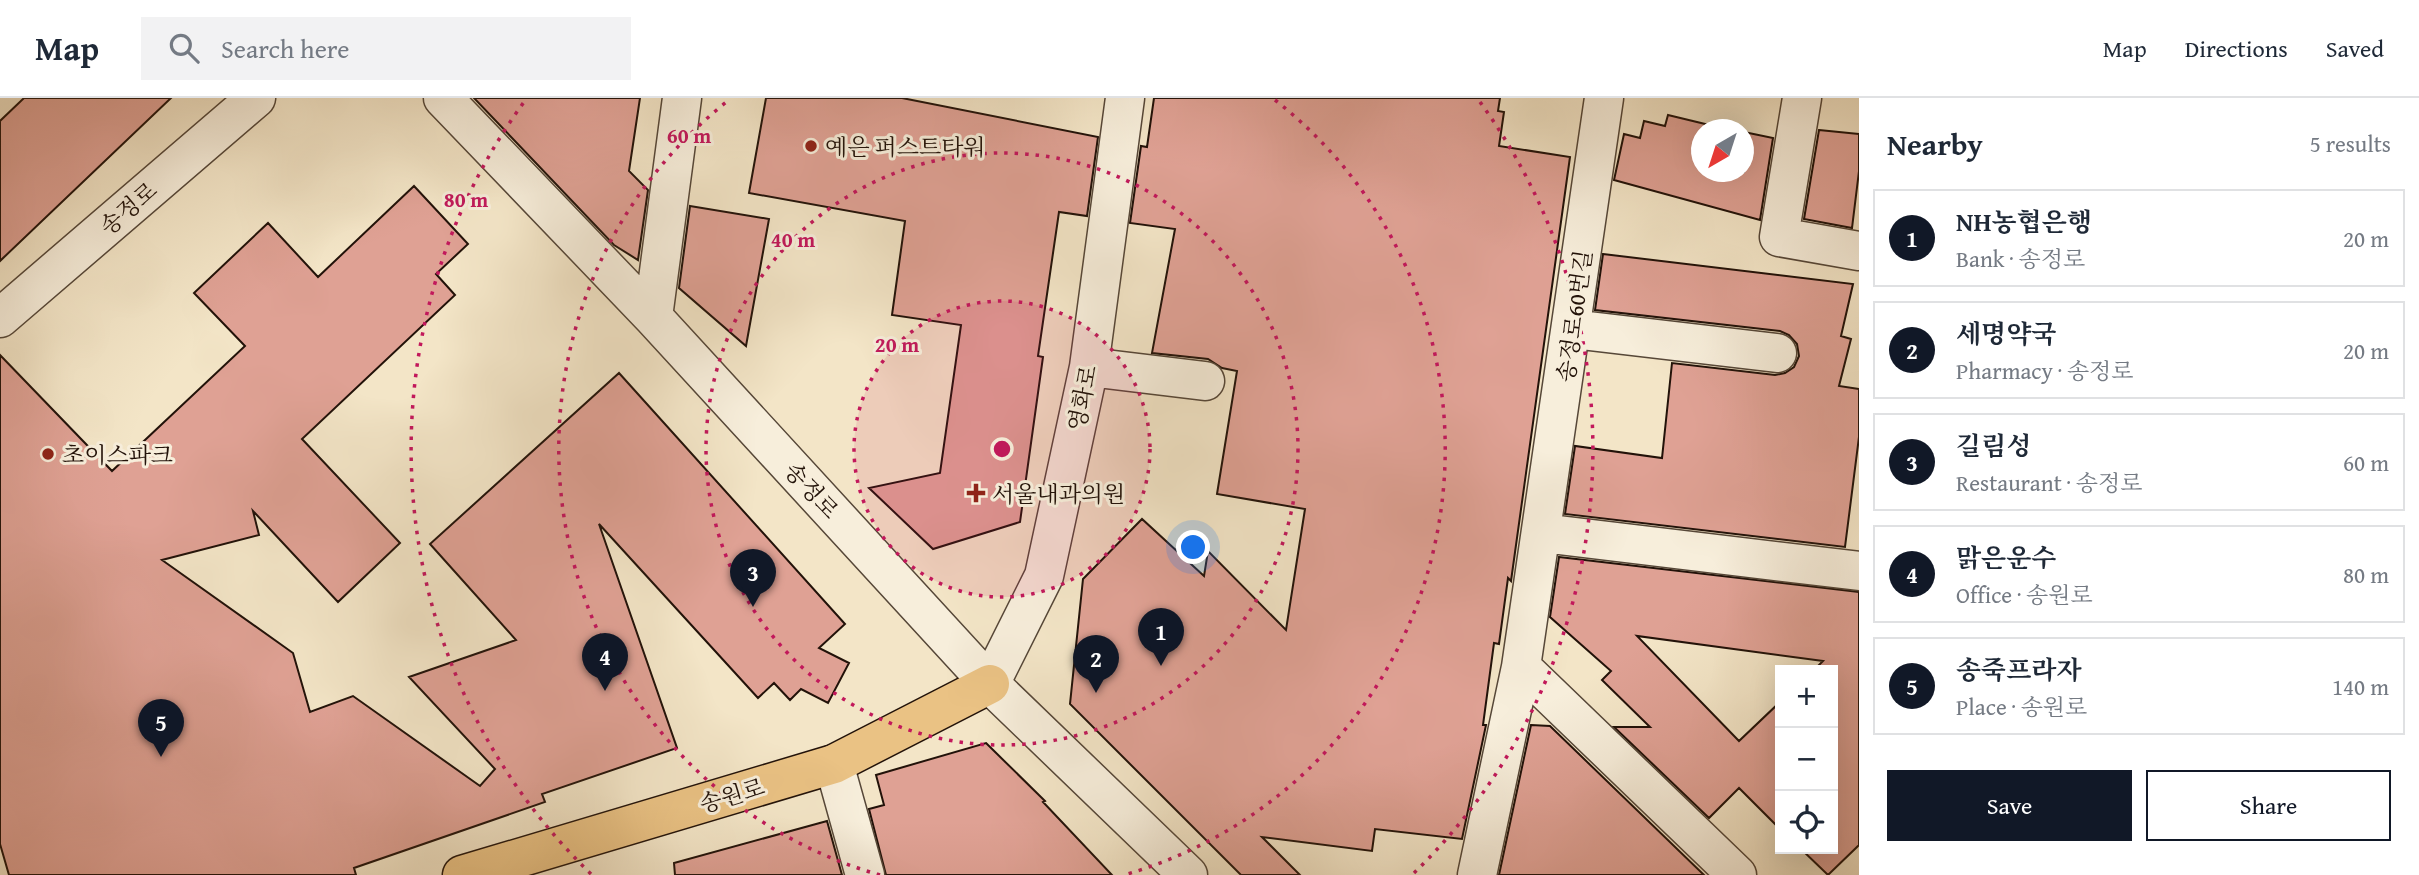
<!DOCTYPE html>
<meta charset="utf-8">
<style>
body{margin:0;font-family:"Gentium Book Plus","Noto Serif KR",serif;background:#f2f2f3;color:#1f2937}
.controls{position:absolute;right:21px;bottom:21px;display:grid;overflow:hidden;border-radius:0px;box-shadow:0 7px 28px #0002}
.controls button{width:63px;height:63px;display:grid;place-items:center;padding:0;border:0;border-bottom:2px solid #e0e1e3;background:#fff;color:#1f2937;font:35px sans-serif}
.compass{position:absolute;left:1691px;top:21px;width:63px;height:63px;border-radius:50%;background:#fff;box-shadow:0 7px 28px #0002;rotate:219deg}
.you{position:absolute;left:1194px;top:450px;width:24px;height:24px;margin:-18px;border:5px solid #fff;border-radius:50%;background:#1a73e8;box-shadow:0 0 0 10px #1a73e833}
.badge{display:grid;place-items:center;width:46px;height:46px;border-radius:50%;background:#111827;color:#fff;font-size:23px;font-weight:700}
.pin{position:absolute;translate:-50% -58px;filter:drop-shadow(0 2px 4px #0008)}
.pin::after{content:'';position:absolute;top:37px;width:24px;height:21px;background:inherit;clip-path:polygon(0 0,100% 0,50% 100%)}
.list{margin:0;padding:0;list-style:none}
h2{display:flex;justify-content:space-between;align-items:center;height:91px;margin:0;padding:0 28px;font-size:30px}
h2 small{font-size:23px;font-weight:400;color:#747a83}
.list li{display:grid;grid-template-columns:46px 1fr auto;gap:21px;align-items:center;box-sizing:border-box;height:98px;margin:0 14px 14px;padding:0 14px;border:2px solid #e0e1e3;border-radius:0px}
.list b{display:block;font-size:26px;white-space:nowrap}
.list p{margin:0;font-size:23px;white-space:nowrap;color:#747a83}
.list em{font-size:23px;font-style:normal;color:#747a83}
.actions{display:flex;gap:14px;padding:21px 28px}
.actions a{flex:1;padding:16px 0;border:2px solid #111827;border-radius:0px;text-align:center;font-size:24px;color:#111827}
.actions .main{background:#111827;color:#fff}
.icon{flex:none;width:38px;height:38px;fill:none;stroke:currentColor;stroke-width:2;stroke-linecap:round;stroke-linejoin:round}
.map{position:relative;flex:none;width:1859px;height:777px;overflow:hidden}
header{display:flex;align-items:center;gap:42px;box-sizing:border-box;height:98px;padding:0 35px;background:#fff;border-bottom:2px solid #e0e1e3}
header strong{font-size:33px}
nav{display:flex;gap:38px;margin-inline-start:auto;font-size:24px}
.search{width:490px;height:63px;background:#f2f2f3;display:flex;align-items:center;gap:18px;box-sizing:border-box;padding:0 24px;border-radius:0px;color:#747a83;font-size:26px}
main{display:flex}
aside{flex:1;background:#fff}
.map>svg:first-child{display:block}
.building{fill:#dfa194;stroke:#221209;stroke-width:2}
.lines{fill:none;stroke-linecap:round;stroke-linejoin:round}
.minor-casing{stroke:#564738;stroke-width:41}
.major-casing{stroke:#221209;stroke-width:41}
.minor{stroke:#f7eedb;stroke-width:38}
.major{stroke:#eac284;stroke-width:38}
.ring{fill:none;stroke:#c2185b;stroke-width:3.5;stroke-dasharray:3.5 7}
.poi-dot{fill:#8f2418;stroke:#f7eedb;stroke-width:2.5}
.labels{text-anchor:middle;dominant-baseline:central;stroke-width:6;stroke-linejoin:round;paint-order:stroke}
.poi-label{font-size:23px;fill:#221209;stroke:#f7eedb;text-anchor:start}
.street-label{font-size:23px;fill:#221209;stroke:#f7eedb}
.centre{fill:#c2185b;stroke:#f7eedb;stroke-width:3.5}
.ring-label{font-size:21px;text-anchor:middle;font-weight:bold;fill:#c2185b;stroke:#f7eedb;stroke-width:6;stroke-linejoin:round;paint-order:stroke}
</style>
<header>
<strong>Map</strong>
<div class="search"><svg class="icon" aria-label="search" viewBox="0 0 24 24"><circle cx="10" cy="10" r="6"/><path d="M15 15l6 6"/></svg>Search here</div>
<nav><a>Map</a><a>Directions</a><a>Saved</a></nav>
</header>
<main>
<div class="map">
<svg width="1859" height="777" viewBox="0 0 1859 777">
<rect width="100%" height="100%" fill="#f3e5c7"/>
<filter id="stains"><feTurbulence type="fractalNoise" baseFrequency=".00286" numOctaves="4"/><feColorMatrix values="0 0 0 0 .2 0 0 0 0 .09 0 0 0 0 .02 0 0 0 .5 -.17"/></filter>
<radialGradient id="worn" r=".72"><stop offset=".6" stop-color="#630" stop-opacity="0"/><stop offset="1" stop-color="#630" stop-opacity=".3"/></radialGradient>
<path class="building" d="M24,0H171L0,163V23Z
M474,0H640L629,73L648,92L638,162L614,147Z
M766,0H902L1098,39L1087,118L1059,114L1038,258L1043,259L1020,424L933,451L869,390L940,375L961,227L892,217L905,123L749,95Z
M1154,0H1500L1498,13L1504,14L1499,48L1570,59L1511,483L1508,480L1499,546L1494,545L1483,627H1486L1462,741L1375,731L1372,753L1262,739L1300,777H1241L1070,606L1083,481L1142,421L1204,478L1208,453L1286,532L1305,411L1217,396L1237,273L1222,270L1208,261L1152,255L1175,131L1130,125L1141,48L1147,49Z
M1668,17L1730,32H1702V74H1744V34L1773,40L1760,122L1614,82L1624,36L1640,40L1644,23L1665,28Z
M1819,32L1859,36V73L1852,130L1804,121Z
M414,88L468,146L436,176L455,197L302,341L400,445L338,504L253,413L259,437L162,462L293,555L310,614L353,598L480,688L495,671L409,579L516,542L430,446L619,275L845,526L819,550L849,565L828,605L801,591L790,602L774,585L758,600L599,426L677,650L542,696L545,704L354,770L356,777H9L0,746V257L112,373L245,248L194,195L268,125L318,179Z
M690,108L769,121L746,248L679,190Z
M1603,156L1853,186L1841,238L1851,241L1839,288L1859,291V339L1845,449L1565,416L1575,348L1662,360L1672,265L1775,277L1785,275L1794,269L1799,258L1797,246L1789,237L1780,233L1595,212Z
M1559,459L1859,494V747L1828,777L1801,751H1833V572H1814L1823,563L1637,538L1739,643L1780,604V731L1739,690L1709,720L1614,629H1650L1602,582L1611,573L1550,519Z
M1531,627L1550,628L1704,777H1499Z
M986,645L1045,703L1043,704L1112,777H886L869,711L884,707L876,677Z
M827,723L842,777H675L674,765Z"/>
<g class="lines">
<defs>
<path id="minor" d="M443,0L653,219L990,586L1188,777
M1802,0L1779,139L1859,153
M653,219L682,0
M0,220L256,0
M1572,231L1777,255
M1089,269L1205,283
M1542,435L1859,473
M1521,569L1737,777
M990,586L1044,478L1089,269L1125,0
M834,666L865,777
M1477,777L1521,569L1604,0"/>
<path id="major" d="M462,777L834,666L990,586"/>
</defs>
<use href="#minor" class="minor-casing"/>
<use href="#major" class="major-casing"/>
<use href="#minor" class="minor"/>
<use href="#major" class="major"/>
</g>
<circle cx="1002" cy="351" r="148" fill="#c2185b" fill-opacity=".12"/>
<g class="ring">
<circle cx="1002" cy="351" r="148"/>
<circle cx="1002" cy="351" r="296"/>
<path d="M880 777A443 443 0 0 1 729 2M1275 2A443 443 0 0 1 1124 777"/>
<path d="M591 776A591 591 0 0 1 524 4M1480 4A591 591 0 0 1 1413 776"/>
</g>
<g class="poi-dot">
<circle cx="811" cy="48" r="7"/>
<circle cx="48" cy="356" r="7"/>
<path d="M972.5 384.5h7v7h7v7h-7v7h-7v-7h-7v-7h7z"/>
</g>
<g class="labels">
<g class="poi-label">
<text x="825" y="48">예은 퍼스트타워</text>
<text x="62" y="356">초이스파크</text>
<text x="992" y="395">서울내과의원</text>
</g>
<g class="street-label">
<text transform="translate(128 110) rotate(-41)">송정로</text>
<text transform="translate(1574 218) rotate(-82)">송정로60번길</text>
<text transform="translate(1082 300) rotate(-79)">영화로</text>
<text transform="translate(812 392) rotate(47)">송정로</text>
<text transform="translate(732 697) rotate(-17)">송원로</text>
</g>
</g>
<circle cx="1002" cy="351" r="10" class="centre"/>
<g class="ring-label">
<text x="689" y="45">60 m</text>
<text x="466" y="109">80 m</text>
<text x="793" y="149">40 m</text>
<text x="897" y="254">20 m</text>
</g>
<rect width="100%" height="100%" filter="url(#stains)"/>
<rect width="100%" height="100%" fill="url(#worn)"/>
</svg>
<div class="controls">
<button>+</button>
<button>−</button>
<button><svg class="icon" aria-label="locate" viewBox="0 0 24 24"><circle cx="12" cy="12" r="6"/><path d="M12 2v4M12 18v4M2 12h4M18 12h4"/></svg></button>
</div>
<svg class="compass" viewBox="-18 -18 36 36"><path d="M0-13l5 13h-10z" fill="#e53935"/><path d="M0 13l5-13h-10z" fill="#747a83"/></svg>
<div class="you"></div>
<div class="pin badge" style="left:1161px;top:568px">1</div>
<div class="pin badge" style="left:1096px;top:595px">2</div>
<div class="pin badge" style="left:753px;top:509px">3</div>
<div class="pin badge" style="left:605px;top:593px">4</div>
<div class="pin badge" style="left:161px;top:659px">5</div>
</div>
<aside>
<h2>Nearby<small>5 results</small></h2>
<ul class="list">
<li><span class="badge">1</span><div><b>NH농협은행</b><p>Bank · 송정로</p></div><em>20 m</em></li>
<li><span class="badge">2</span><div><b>세명약국</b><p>Pharmacy · 송정로</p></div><em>20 m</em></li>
<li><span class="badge">3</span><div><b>길림성</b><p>Restaurant · 송정로</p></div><em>60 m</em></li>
<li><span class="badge">4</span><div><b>맑은운수</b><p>Office · 송원로</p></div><em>80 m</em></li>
<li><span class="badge">5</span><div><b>송죽프라자</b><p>Place · 송원로</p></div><em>140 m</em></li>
</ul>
<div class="actions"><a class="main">Save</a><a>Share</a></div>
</aside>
</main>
